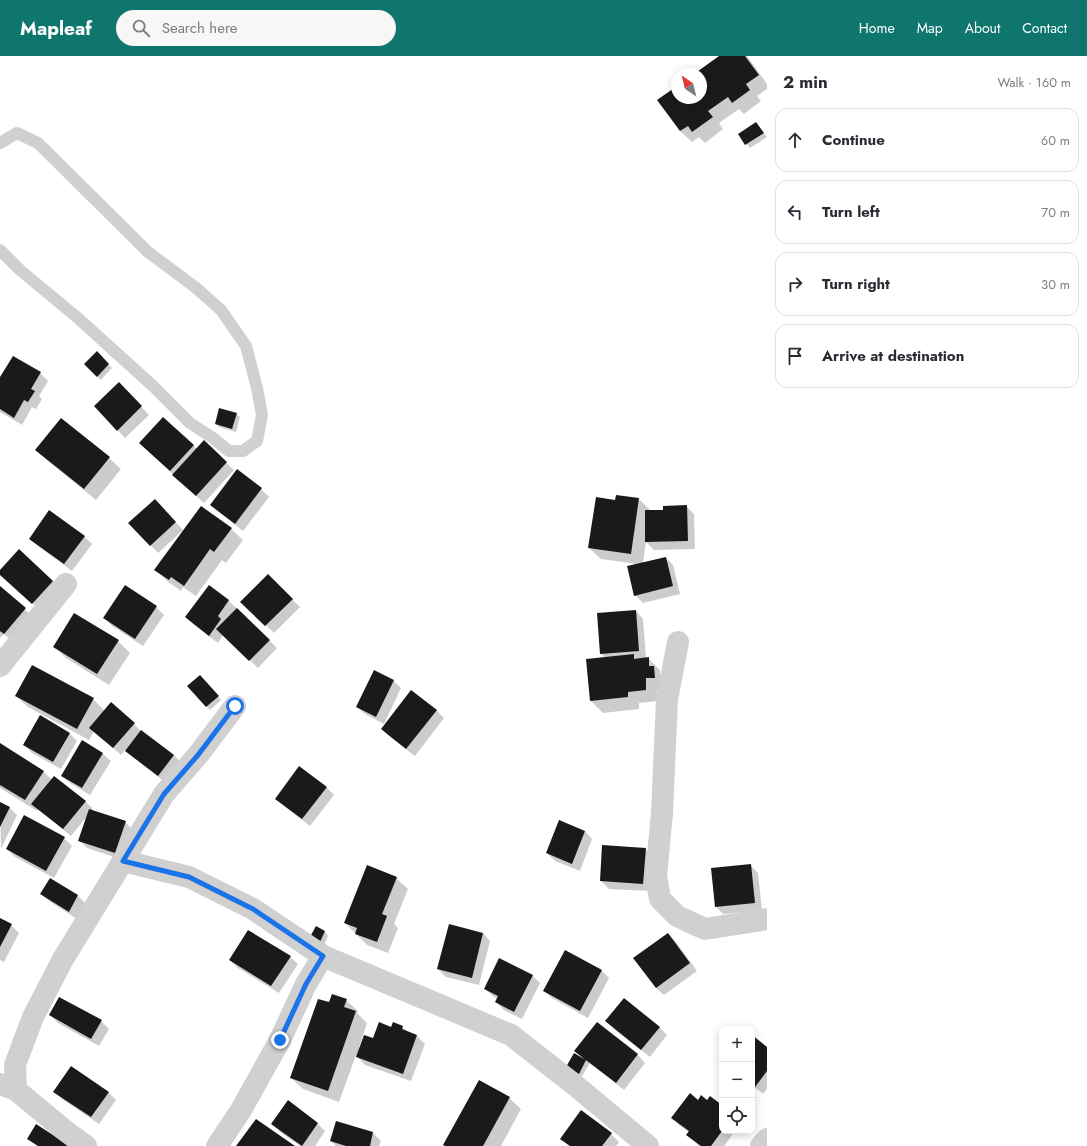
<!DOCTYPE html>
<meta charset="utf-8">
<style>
body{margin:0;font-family:Jost,sans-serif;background:#f7f7f7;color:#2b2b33}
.controls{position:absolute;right:12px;bottom:12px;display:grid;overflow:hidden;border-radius:8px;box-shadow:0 2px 10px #0003}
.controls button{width:36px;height:36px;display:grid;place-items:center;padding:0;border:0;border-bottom:1px solid #e1e1e2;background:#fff;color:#2b2b33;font:20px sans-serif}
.compass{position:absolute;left:671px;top:12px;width:36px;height:36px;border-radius:50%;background:#fff;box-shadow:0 2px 10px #0003;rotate:325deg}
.stop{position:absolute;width:12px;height:12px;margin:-9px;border:3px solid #1a73e8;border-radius:50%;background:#fff}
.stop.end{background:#1a73e8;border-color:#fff;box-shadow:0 1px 4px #0008}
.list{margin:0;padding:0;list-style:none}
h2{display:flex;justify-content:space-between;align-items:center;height:52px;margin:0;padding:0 16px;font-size:17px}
h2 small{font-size:13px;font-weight:400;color:#7c7c81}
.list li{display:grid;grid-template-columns:26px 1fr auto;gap:12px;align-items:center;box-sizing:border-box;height:64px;margin:0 8px 8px;padding:0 8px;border:1px solid #e1e1e2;border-radius:12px}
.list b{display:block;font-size:15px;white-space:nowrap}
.list em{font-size:13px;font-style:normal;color:#7c7c81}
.icon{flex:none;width:22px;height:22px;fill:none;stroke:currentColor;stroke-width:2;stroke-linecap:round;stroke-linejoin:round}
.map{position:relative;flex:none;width:767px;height:1090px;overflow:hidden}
header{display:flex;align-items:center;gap:24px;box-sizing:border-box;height:56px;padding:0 20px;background:#0f766e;color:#fff}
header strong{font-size:19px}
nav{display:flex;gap:22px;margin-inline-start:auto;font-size:14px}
.search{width:280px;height:36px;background:#f7f7f7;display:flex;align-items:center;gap:10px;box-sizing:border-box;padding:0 14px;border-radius:22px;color:#7c7c81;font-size:15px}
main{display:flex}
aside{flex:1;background:#fff}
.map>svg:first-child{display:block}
.shadow{fill:#0003}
.building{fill:#1a1a1a}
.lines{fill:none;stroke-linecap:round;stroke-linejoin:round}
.lane{stroke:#d0d0d0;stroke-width:12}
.street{stroke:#d0d0d0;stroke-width:22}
.route{stroke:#1a73e8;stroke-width:5}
</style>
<header>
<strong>Mapleaf</strong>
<div class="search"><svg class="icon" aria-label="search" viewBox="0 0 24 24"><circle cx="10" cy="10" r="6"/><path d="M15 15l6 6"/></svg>Search here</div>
<nav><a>Home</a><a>Map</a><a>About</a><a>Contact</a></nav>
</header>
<main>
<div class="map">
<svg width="767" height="1090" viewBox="0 0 767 1090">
<rect width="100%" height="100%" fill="#fff"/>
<path class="shadow" d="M721,0H747L767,28V33L757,40L761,45L744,58L739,53L719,67L723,73L705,87L699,81L692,86L680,75L659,44L677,31V42H701V18H696Z
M756,67L767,81L750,92L739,79Z
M97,297L112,312L101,324L85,308Z
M13,301L40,317L48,325L39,340L42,343L36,353L32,351L22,369L0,356V323Z
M119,328L149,359L125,382L95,350Z
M236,358L240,361L236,376L219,371L216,368Z
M61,363L109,402L121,413L96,444L48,405L36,394Z
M204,386L234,414L204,447L148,395L193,389L197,393Z
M261,433L269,441L243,475L219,456L211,449Z
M617,440L639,443L651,455H664L686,450L694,458L695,493L654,494L646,486L643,507L666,502L673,509L680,538L643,547L635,539L637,508L601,503L589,492L616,445Z
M162,452L183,474L158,497L130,467Z
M231,473L243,484L226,507L222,504L196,540L183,531L181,535L167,525L156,514Z
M84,480L92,488L72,515L38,490L30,482Z
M0,516L53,525L60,533L41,555L7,524L0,518Z
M268,520L300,551L274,577L242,546Z
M0,531L33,561L12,585L4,578L0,582Z
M126,531L156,551L164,559L143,590L112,570L105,562Z
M209,531L229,545L277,592L258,612L223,579L218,587L194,569L186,561Z
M636,555L643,563L646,602H648L660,614V618L665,622L666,633L657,634L658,645L639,647V653L603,657L591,645L587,604L605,602L601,597Z
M118,585L130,597L109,629L66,602L55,591Z
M203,624L221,644L210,654L189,630Z
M394,625L401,632L384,668L365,658L357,651Z
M16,640L93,643L105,655L134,668L141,675L174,699L181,707L166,727L134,702L125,694L121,699L94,675L89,684L28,651Z
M436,654L444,662L415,700L390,681L382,673Z
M69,677L77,685L61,713L32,697L24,689Z
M82,686L103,698L111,705L90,739L70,727L62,720Z
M0,688L43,715L52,724L85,745L93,753L91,755L125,766L133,774L123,804L87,792L80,785L88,759L71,780L38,753L37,755L0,732Z
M326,731L334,739L310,770L284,750L276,743Z
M0,747L9,751L17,759L1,793Z
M585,775L592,783L580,815L555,805L547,797Z
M64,782L72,790L54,822L15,801L7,793Z
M645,793L653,801L651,835L609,833L601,825Z
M750,809L758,817L762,854L723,858L716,851Z
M396,822L408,833L394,868L398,872L388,897L367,889L345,867Z
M50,823L78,840L86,848L77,863L49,845L41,838Z
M0,863L11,869L19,877L4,906L0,904Z
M316,872L325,876L328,880L324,889L315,885Z
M483,877L490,885L479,929L446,921L438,913Z
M668,878L676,886L697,915L664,939L656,932L635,902Z
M290,901L298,908L279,937L238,912L230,904Z
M601,914L609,922L588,962L552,942L544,935Z
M532,919L540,927L522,963L504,954L496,946L498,943L493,940L485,933Z
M346,944L358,955L357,957L367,967L359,991L360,992L392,972L402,971L409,977L417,980L425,988L411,1025L365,1009L356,999L339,1046L303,1033L291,1022L329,948Z
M624,944L660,972L667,979L650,1001L614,973L607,965Z
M50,959L101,965L109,973L99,990L58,967Z
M597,967L638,999L645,1007L624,1034L590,1007L582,1020L571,1015L585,1004L576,994Z
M752,980L767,992V1033L763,1038L752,1029Z
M55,1036H108L116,1044L99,1068L62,1043Z
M509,1042L521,1053L501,1090H446Z
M698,1045H708L722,1050V1075H735L724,1090H699L687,1079L689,1076L680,1070L673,1062Z
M288,1046L318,1068L325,1075L315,1090H300L280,1076L272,1068Z
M336,1067L373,1077L381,1085L379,1090H336L331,1085Z
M611,1078L619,1086L616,1090H569L561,1082Z"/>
<path class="building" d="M719,0H745L759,19L746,28L750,34L732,47L728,41L708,55L713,61L692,76L688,70L680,75L657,44L677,30V42H701V18H694Z
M756,66L764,77L745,89L738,78Z
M97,295L109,308L97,321L84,308Z
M13,300L41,316L31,333L35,335L28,346L24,344L14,362L0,353V321Z
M119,326L142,350L117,375L94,350Z
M219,352L237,357L232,373L215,368Z
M163,361L194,389L170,415L139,387Z
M61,362L110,401L84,433L35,394Z
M204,384L227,406L196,440L172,419Z
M237,413L262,432L235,468L210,449Z
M616,439L639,442L631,498L588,492L596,441L615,444Z
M155,443L176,466L150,490L128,467Z
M687,449L688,485L645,486V454H663V450Z
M201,450L232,472L214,496L210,493L184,530L171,521L169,524L154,514Z
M49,454L85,480L64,508L29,483Z
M19,493L53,525L32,548L0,519V514Z
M666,501L673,530L634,540L627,510Z
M268,518L293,543L265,570L240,546Z
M125,529L157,550L135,583L103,562Z
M209,529L229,544L218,560L221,563L209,580L185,561Z
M0,530L26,552L4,578L0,575Z
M237,552L270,584L249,605L216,573Z
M636,554L639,595L600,598L597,557Z
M74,557L119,584L97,618L53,591Z
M634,598V603L649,601V610H654L655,622H646V634L628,636V641L590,645L586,603Z
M32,609L94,642L77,673L15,640Z
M374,614L394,624L376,661L356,651Z
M200,619L219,640L206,651L187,630Z
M411,634L437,654L406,693L381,673Z
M111,646L135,667L113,692L89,672Z
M40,659L70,677L53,706L23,689Z
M141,674L174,699L158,720L125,695Z
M82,684L103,697L82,732L61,720Z
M0,687L44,715L25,744L0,729Z
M299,710L327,731L302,763L275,743Z
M54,720L86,745L63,773L31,748Z
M0,746L10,751L0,771Z
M89,753L126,765L115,797L78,785Z
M24,759L65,781L46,815L6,793Z
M559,764L585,775L572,808L546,797Z
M602,789L646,792L643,828L600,825Z
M751,808L755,847L715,851L711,812Z
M367,809L397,821L382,858L387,860L377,886L355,878L357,872L344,867Z
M50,822L78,839L69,856L40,838Z
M0,862L12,868L0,891Z
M449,868L483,877L472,922L437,913Z
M316,870L325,875L320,886L310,881Z
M248,874L291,900L271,930L229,904Z
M668,877L690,907L656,932L633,902Z
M565,894L602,914L580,955L543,935Z
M499,902L533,919L514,956L495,946L498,940L484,933Z
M332,938L347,943L344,951L356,955L328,1035L290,1022L318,943L329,946Z
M59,941L102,964L91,983L49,959Z
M624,942L660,971L641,994L605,965Z
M379,966L391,971L393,966L403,970L402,973L417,979L403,1018L356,1001L364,979L373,982Z
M597,966L638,998L616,1027L574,995Z
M752,979L767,991V1015L755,1031L752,1028Z
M574,997L586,1004L579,1018L566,1011Z
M71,1010L109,1036L91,1061L53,1036Z
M479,1024L510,1041L483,1090H445L443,1089Z
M690,1037L698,1044L701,1039L707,1044L710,1040L722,1049V1075L711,1090H701L686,1079L689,1075L671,1062Z
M288,1044L318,1067L302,1090L271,1068Z
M581,1054L612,1077L602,1090H570L560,1083Z
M256,1063L295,1090H236Z
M336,1065L373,1076L370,1090H346L330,1085Z
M36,1068L70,1090H38L27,1083Z"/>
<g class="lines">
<path class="lane" d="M0,87L17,77L38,87L148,196L195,231L221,254L246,290L257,332L262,359L257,385L243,395H229L213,382L190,367L154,331L79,263L20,214L0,194"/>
<path class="street" d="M678,586L667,644L662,757L656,820L660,843L677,860L705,873L767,863
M0,610L66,528
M123,805L189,821L253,853L323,900
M0,1028L16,1034L63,1073L86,1090
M16,1034L15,1009L33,961L63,903L164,738L198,699L235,650
M217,1090L241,1054L280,984L306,928L323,900L511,979L576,1030L648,1090
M761,1090L767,1083"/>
</g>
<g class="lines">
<path class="route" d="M235,650L198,699L164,738L123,805L189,821L253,853L323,900L306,928L280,984"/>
</g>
</svg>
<div class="controls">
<button>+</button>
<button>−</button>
<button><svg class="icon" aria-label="locate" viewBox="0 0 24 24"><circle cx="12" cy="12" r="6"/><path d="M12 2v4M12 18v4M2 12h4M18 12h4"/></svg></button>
</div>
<svg class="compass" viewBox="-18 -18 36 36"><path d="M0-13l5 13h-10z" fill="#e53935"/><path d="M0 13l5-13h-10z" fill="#7c7c81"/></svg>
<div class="stop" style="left:235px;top:650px"></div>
<div class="stop end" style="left:280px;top:984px"></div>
</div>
<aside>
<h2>2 min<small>Walk · 160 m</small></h2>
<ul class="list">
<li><svg class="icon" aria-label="ahead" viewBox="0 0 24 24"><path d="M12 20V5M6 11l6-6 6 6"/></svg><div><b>Continue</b></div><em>60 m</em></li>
<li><svg class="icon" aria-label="left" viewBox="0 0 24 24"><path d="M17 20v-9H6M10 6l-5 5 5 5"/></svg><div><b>Turn left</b></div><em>70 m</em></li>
<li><svg class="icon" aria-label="right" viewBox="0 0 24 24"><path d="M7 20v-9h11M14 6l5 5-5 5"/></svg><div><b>Turn right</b></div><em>30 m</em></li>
<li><svg class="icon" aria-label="arrive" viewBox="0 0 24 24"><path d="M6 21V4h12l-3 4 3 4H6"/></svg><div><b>Arrive at destination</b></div></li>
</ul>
</aside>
</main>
